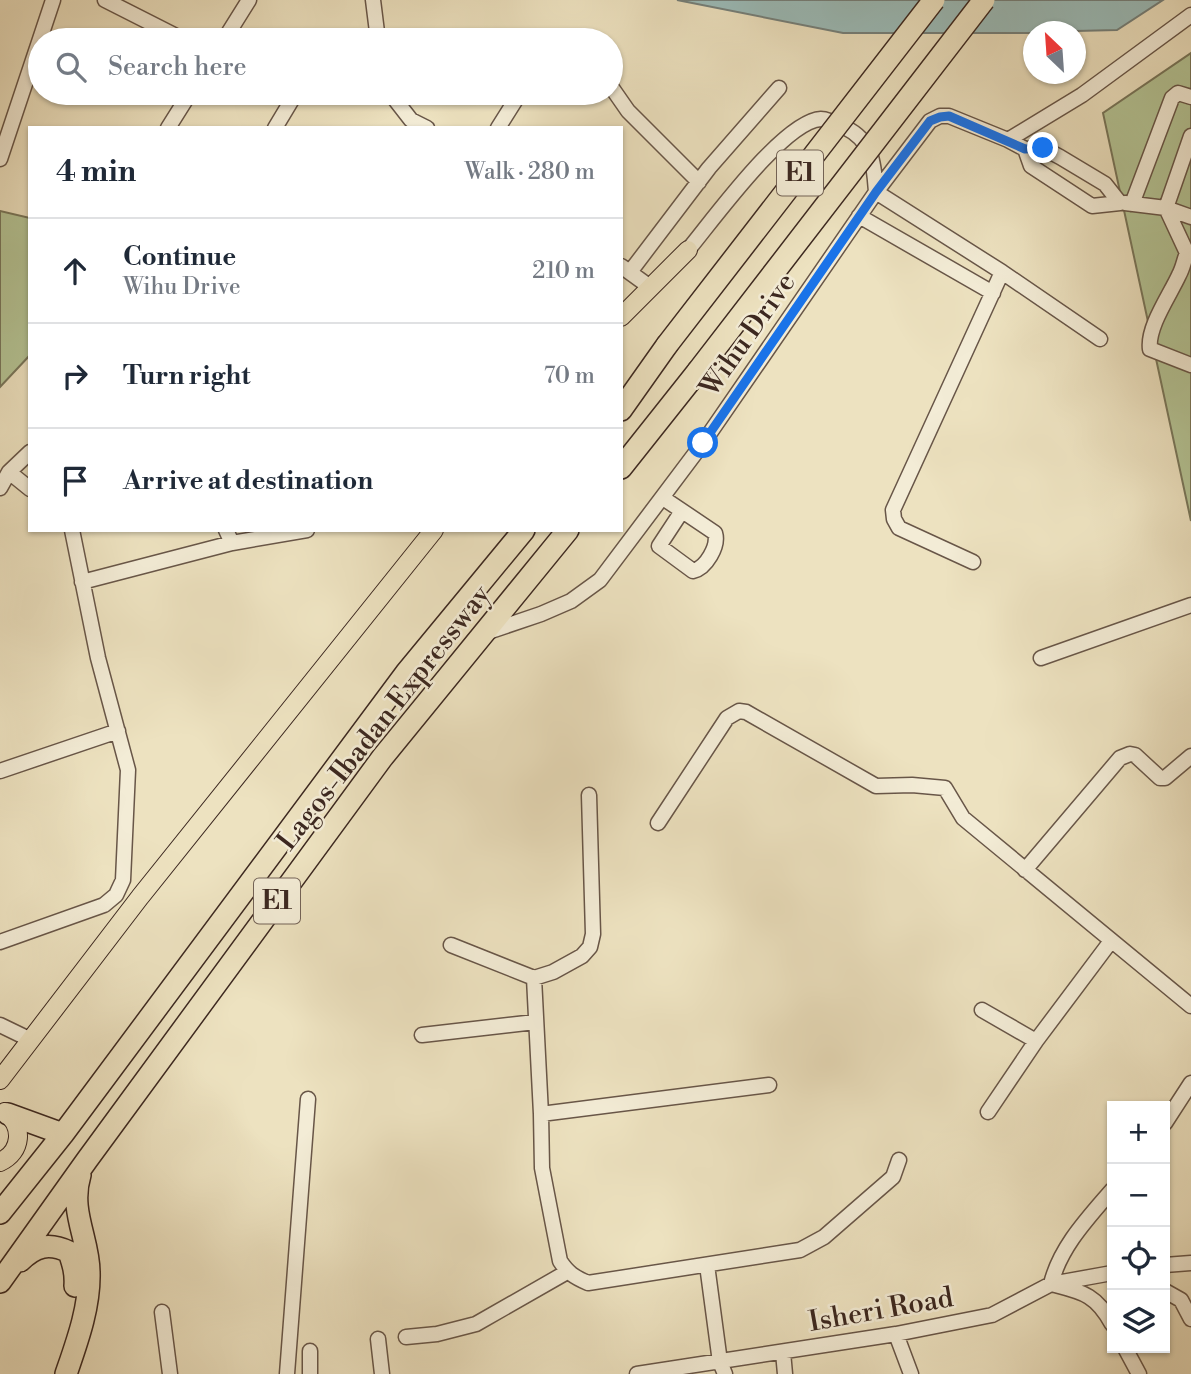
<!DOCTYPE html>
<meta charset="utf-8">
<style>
body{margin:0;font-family:"Libre Bodoni",serif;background:#f6f6f7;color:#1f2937}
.controls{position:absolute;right:21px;bottom:21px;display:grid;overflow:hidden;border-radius:0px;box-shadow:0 2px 5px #0004}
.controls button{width:63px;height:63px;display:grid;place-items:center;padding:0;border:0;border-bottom:2px solid #e0e1e3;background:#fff;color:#1f2937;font:35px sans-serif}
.compass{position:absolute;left:1023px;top:21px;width:63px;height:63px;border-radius:50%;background:#fff;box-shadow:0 2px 5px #0004;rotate:335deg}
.stop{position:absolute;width:21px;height:21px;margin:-16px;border:5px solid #1a73e8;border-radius:50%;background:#fff}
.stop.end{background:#1a73e8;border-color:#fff;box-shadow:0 2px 7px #0008}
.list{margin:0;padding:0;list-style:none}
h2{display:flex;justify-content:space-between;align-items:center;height:91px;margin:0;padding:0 28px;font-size:30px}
h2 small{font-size:23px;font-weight:400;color:#747a83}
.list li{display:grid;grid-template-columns:46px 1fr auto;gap:21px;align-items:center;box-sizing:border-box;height:105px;padding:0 28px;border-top:2px solid #e0e1e3}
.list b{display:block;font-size:26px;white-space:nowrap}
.list p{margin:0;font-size:23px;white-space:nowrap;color:#747a83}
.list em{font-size:23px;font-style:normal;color:#747a83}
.icon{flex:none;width:38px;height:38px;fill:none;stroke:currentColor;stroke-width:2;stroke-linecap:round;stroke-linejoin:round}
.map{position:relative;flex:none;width:1191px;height:1374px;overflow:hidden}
.search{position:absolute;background:#fff;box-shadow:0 2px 5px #0004;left:28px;top:28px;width:595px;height:77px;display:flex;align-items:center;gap:18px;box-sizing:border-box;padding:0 24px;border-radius:38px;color:#747a83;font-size:26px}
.panel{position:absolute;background:#fff;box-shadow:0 2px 5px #0004;left:28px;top:126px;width:595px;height:406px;border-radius:0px}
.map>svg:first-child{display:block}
.green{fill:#b4c495;stroke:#78765a;stroke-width:2}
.water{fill:#9bbcb9;stroke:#75817c;stroke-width:2}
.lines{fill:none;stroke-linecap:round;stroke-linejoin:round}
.minor-casing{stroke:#685648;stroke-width:17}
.major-casing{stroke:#3c2820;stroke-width:20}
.highway-casing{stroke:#3c2820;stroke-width:24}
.minor{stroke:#f3ecd6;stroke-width:14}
.major{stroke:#ede2c0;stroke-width:18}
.highway{stroke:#ede2c0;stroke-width:21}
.highway-bridge-casing{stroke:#3c2820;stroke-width:24;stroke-linecap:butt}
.highway-bridge{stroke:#ede2c0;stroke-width:21}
.route{stroke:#1a73e8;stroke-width:9}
.labels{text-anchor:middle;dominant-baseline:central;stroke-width:5;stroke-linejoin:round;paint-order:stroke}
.shield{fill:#f3ecd6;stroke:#736357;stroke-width:2}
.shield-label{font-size:26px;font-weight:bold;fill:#3c2820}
.street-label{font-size:28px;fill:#3c2820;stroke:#f3ecd6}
</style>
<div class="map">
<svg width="1191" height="1374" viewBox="0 0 1191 1374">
<rect width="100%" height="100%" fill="#ede2c0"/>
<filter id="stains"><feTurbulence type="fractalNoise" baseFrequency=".00286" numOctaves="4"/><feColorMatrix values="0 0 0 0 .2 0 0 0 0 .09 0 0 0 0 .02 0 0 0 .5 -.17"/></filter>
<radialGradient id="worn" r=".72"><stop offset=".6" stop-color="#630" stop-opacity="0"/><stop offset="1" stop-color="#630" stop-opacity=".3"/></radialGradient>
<path class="green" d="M1191,53V521L1103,113Z
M0,211L30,218V355L0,387Z"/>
<path class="water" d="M677,0H1163L1117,30L1034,32L1033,33H843Z"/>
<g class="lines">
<defs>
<path id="minor" d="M105,0L184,40
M373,0L378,40
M224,40L249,0
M612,88L628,111L699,182
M390,93L411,120L427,128
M168,128L190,93
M275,128L296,93
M498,128L520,93
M1008,140L1025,149L1043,148L1060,157L1105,184L1120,203L1092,206L1031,166L1025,149
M0,159L53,0
M1125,203L1166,208L1191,136
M1132,204L1172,98L1178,93L1191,97
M1166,208L1187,253C1184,260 1183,268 1179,275C1170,295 1147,327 1150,349L1191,365
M1166,208L1191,217
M859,216L993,293
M688,250C713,220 784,121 821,119C827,119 840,125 846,128C873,141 874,165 876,192L1002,272L1100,339
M621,266L650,287
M630,272L709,168L779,88
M9,472L30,489
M0,488L9,472L30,452
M663,498L715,533C719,546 706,568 693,571L659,546L682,511
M226,530L232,543
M973,562L899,528L894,519L893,510L1002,272
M82,582L232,543L307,530
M485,633L541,614L571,601L600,580L703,443L876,192L930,121L940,116H949L1008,140L1082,95L1191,15
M1041,658L1191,605
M0,771L118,731
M658,823L727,718L739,711L746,712L876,786L912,785L945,788L963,818L1191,1006
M1025,870L1120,758L1130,754L1135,755L1160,778H1165L1191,756
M0,942L104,905L116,895L123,880L128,770L98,658L72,530
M451,945L534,978L553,972L582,956L590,947L593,934L589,795
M534,978L541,1114L542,1168L560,1261C568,1273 574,1277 588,1283L800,1250L824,1237L893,1177L899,1160
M982,1010L1036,1041
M0,1025L31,1040
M422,1035L535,1022
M988,1112L1036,1041L1111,941
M541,1114L769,1085
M1165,1123L1191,1083
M1112,1190C1088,1218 1060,1247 1051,1284L1112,1273
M707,1265L720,1362L725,1374
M1165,1265L1191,1263
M1165,1291L1181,1300L1191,1319
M162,1312L170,1374
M896,1334L911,1374
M406,1337L437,1334L476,1324L567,1272
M378,1339L382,1374
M1125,1348L1139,1374
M310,1351V1374
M783,1352L785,1374
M287,1374L308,1099
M637,1374L896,1334L992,1315L1051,1284C1082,1292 1096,1294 1112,1324"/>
<path id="major" d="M621,317L688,250
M0,1080L140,897L434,530
M0,1162C22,1152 24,1126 5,1112"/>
<path id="highway" d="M621,410L667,345
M621,468L698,371
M8,1114L63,1134
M0,1213L63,1134L406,673L524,530
M20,1261C35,1246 49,1242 69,1252C73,1264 76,1273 75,1286
M0,1282L87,1160L382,758L568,530
M66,1374C77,1342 90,1307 89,1272C89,1239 69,1211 80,1175"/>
</defs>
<use href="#minor" class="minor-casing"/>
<use href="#major" class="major-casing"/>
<use href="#highway" class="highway-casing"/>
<use href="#minor" class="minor"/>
<use href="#major" class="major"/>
<use href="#highway" class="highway"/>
<defs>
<path id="highway-bridge" d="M667,345L934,0
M698,371L984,0"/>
</defs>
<use href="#highway-bridge" class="highway-bridge-casing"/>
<use href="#highway-bridge" class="highway-bridge"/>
</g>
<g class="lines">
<path class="route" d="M703,443L876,192L930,121L940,117L949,116L1025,149L1043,148"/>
</g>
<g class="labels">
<g class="shield">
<rect x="777" y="150.5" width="46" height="45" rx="5"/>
<rect x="254" y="878.5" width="46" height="45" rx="5"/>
</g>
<g class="shield-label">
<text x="800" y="173">E1</text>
<text x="277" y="901">E1</text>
</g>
<g class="street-label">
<text transform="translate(748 335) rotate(-55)">Wihu Drive</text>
<text transform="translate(384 718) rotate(-52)">Lagos-Ibadan Expressway</text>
<text transform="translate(881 1310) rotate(-10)">Isheri Road</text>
</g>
</g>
<rect width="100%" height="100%" filter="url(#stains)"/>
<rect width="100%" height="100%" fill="url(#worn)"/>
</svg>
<div class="controls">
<button>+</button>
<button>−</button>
<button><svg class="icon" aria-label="locate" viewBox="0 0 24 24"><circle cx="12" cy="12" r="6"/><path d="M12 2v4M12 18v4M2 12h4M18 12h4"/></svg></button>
<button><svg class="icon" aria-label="layers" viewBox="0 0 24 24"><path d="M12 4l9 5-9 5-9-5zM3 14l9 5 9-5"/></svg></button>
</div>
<svg class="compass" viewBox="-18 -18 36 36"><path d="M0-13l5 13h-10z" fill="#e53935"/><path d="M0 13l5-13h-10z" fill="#747a83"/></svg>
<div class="stop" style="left:703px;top:443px"></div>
<div class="stop end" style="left:1043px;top:148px"></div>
<div class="search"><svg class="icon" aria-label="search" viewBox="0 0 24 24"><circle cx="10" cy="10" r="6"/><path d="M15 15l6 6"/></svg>Search here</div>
<section class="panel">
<h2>4 min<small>Walk · 280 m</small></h2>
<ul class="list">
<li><svg class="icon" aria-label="ahead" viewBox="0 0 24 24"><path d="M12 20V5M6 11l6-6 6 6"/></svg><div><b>Continue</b><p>Wihu Drive</p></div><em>210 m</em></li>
<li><svg class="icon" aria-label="right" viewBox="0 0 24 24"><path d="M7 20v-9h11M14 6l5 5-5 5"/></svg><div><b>Turn right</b></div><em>70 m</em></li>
<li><svg class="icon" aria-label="arrive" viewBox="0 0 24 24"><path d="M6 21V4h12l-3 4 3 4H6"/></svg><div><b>Arrive at destination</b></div></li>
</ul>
</section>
</div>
